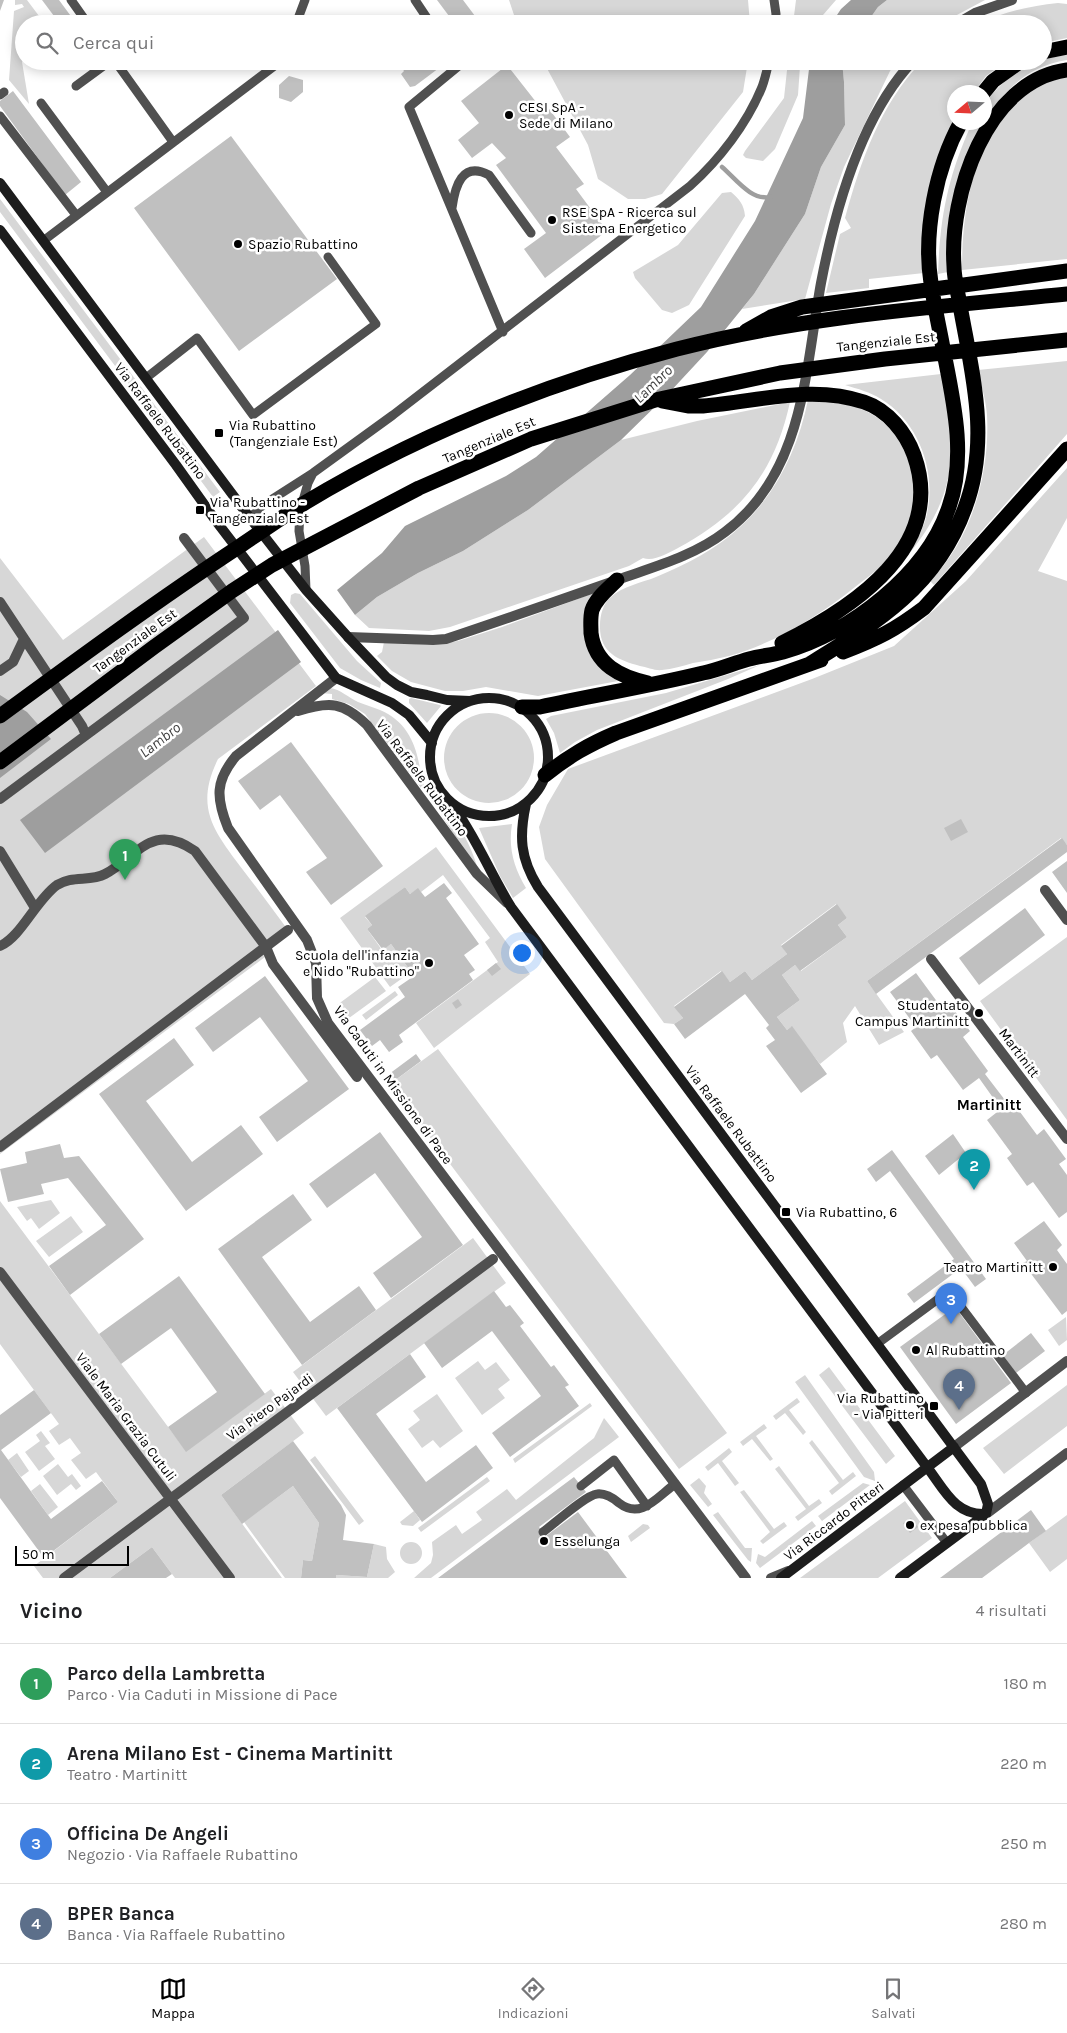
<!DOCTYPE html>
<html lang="it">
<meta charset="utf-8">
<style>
body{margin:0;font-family:Karla,sans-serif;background:#f2f2f2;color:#202124}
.compass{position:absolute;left:947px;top:85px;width:45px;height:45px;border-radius:50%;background:#fff;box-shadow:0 2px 12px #0003;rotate:251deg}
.scale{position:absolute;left:15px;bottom:12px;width:114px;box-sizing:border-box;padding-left:5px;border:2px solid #000;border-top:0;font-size:14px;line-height:18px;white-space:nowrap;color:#000;-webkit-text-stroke:4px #fff;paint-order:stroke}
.you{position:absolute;left:521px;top:952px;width:18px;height:18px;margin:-12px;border:4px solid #fff;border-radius:50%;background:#1a73e8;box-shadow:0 0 0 8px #1a73e833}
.badge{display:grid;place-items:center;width:32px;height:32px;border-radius:50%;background:#000;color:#fff;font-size:16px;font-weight:700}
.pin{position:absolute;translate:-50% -41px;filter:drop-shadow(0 1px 2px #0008)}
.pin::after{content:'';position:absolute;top:26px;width:18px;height:15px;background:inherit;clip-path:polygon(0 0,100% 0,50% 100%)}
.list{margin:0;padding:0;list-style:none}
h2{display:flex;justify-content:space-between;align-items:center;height:65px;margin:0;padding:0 20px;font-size:21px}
h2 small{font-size:16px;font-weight:400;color:#757577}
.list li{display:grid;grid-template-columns:32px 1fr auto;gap:15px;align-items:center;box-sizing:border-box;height:80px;padding:0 20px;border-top:1px solid #e0e0e0}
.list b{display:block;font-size:19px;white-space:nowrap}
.list p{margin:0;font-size:16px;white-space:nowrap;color:#757577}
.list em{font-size:16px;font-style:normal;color:#757577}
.icon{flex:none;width:28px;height:28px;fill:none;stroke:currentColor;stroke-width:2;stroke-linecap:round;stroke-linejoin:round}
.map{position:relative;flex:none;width:1067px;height:1578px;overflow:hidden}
.search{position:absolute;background:#fff;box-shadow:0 2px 12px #0003;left:15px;right:15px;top:15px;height:55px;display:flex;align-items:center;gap:12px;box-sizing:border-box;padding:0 18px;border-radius:28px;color:#757577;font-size:19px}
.sheet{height:385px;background:#fff}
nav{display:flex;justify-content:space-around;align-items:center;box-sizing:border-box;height:70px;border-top:1px solid #e0e0e0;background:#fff;font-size:14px;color:#757577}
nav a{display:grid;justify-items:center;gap:2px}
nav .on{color:#000}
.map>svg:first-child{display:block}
.green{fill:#d7d7d7}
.water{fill:#9e9e9e}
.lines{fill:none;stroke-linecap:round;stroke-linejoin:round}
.stream{stroke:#9e9e9e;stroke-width:4.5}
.building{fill:#c0c0c0}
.lane{stroke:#505050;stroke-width:9}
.street{stroke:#505050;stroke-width:10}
.secondary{stroke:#1d1d1d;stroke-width:10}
.highway{stroke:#000;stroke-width:15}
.poi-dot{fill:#000;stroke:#fff;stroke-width:2}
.labels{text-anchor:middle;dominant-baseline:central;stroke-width:5;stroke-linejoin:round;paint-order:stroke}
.poi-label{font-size:14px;fill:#000;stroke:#fff;text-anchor:start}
.street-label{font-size:14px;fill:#000;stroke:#fff}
.water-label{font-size:15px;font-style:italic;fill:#3f3f3f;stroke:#fff}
.neighbourhood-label{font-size:15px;font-weight:bold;fill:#000;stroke:#fff}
</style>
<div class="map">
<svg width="1067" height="1578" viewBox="0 0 1067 1578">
<rect width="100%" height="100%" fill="#fff"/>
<path class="green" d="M15,0H27L45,24H24V60L22,62L29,104L9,80L14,11L24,7L22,4L15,5Z
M509,0H748L750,24H517Z
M796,0H836L823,15L819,24H793Z
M887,0H985L940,24H866L878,7Z
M1058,3L1067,4V38L1043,43V24H978C1004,12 1029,6 1058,3Z
M1067,55V60C1026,67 1007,88 985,121V104C1004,75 1034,59 1067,55Z
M543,61H748L743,92L662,194L645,199H628L598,179L588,145Z
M788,61H802L800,66L798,95L775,149L763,161L746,158L743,155L745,151L784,98Z
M842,61H898L890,71L844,167L831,204L805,299L742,309L754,294L805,214L821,167L845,125L844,82Z
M922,61H1006L986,76L974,92H954V122L924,273L869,279V288L826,293L840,234L851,228L845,218C861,160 880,105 922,61Z
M1067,76V259L962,270C962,212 972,143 1017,101C1022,97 1028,89 1034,86C1044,81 1056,79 1067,76Z
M972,123H983L948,272L938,274C940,216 948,176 972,123Z
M731,192C739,199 744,204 745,216L689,305L672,313L662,310L635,278L633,272L678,245L722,193Z
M0,199L220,492L213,497L0,212Z
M1067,361V434L934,585L930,581C972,539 990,473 987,415C986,400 981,385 978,370Z
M941,374C957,448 959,492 909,554C917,539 926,525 928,508C935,467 917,421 881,399C870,392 858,389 845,385Z
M808,400C851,401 885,410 905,452C917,477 917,511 905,535C895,556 874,573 855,587C819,616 773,644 729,656C717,659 705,661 693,663C683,666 672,669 662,670C655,671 647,667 640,666C618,660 599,653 600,625C600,616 603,603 611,597C623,586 641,583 656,577C687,564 717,549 741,526C777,493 798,448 808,400Z
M790,402C775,472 741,514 678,548C668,553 654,562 643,558L629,566L450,627L429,631L369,628L355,615L377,597L418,573L463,551L528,510L621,440L697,421Z
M1067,468V518L1038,571L1067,581V845L1061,838L867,981L904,1032L879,1045L855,1006L843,1023L847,1042L820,1064L791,1027L787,1030L777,1017L800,1000L782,975L795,965L801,971L847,937L838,925L847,918L836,904L781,945L787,954L752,980L745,971L730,982L721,971L674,1006L683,1018L674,1024L664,1023L545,859L539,827L547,805L568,769L812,679L894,646L966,581Z
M204,537L316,686L218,759C194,808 214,831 243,870C257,888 271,907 285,926L269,954L0,1154V558L63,640Z
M295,593L300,594L357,661L381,683L380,688L361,680L340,668L290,603L291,595Z
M594,593L584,619L618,681L538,696L486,687L463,691H445L411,682L392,671L377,656L382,652L384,642L431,645L458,641L502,627Z
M760,665L728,679L597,730L575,742L560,753L554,733L546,719L551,716L666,693Z
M330,688C340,689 349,698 358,702C365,705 373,707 380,710C406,721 416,743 420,769L418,772H420L425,788H421L365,714L349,704L332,699V694L320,693Z
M411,698L440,705L441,706L427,723L409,703V699Z
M444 758a45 45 0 1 1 90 0a45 45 0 1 1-90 0Z
M443,812C459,820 472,849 477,866L475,867L442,816L441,813Z
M512,824C508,848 514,868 526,888L513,898L500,876L479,828Z
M436,847L530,974L434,1048L416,1023L498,962L485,942L490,938L443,875L421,892L418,889L410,894L405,887L365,917L372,925L367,929L382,950L391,944L411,972L390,987L340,918Z
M1067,937V1120L980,1001Z
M375,977L386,991L345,1021L337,1005Z
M395,991L398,995L366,1020L362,1015Z
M438,1049L727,1433L679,1469L390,1084Z
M51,1200L60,1213L39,1229L31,1218L27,1221L17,1207Z
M0,1201L186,1451L271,1389L304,1433L221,1495L282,1578H175L152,1547L110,1578H43L34,1566L118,1502L96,1472L86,1479L71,1460L81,1453L70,1438L59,1445L49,1431L59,1424L0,1344Z
M71,1216L83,1232L49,1257L36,1241Z
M473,1238L506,1283L326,1416L293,1372Z
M1066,1317L1067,1340L1059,1346L1048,1330Z
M478,1361L485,1370L496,1362L510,1380L498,1389L505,1398L482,1415L455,1378Z
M829,1367L895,1456L886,1464L819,1375Z
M805,1375L874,1472L875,1481L864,1477L795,1382Z
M1067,1385V1426L1004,1474L983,1448Z
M437,1394L463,1431L440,1448L433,1440L422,1448L408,1429L420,1420L413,1411Z
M797,1398L800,1402L789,1410L806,1432L803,1435L785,1413L776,1420L773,1416Z
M590,1403L592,1406L515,1463L513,1459Z
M604,1418L619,1437L431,1578H414L431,1563L433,1555L432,1542L456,1525L462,1534L482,1520L476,1512L507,1489L516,1500L594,1438Z
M764,1424L767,1428L756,1436L773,1459L770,1461L752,1439L743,1446L740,1442Z
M41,1431L50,1443L45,1446L55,1459L39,1471L25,1452L40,1441L36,1435Z
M812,1440L843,1480L853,1472L856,1476L832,1495L829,1491L839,1483L809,1443Z
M729,1448L732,1452L722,1461L739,1483L735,1486L718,1463L708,1471L705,1467Z
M17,1453L29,1471L21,1477L8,1460Z
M315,1456L364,1521L359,1525L310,1460Z
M58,1464L68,1477L72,1474L81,1486L76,1490L71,1484L57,1495L43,1476Z
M779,1466L809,1506L819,1499L822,1503L798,1521L795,1517L806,1509L775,1469Z
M487,1477L490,1481L421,1532L418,1528Z
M699,1478L706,1486L704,1493L712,1504L708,1507L690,1485Z
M863,1483L870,1485L822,1521L818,1516Z
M40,1484L58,1507L48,1515L31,1491Z
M293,1486L319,1523L312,1561L303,1560L301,1578H285L244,1522Z
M744,1490L774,1529L784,1522L787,1526L763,1544L760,1541L770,1532L740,1492Z
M905,1501L932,1538L878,1578H800Z
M414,1511L420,1520L413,1526L402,1525L400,1522Z
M718,1512L745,1548H752L751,1562L748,1560L713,1515Z
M1067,1515V1559L1050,1572L1029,1543Z
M812,1521L816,1526L760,1568L756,1563L758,1554L765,1557Z
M643,1524L648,1525L650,1528L631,1542L628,1536Z
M400 1553a11 11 0 1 1 22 0a11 11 0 1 1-22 0Z
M374,1544L386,1547L387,1559L395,1572L388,1578H336V1575L367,1577Z"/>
<path class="water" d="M851,0H887L878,7L866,24H831L841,9Z
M810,61H842L844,82L845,125L821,167L805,214L754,294L707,352L668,394L621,440L528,510L463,551L418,573L377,597L355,615L337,590L382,553L405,526L506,476L536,457L630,375L701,307L755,221L803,118Z
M278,630L301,662L45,853L20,820Z
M0,695L27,712L51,739L0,778Z"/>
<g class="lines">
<path class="stream" d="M722,167C736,179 751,201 771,197"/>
</g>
<path class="building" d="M0,0H4L0,11Z
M42,0H59L73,19L66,24H60Z
M437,0H463L481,24H455Z
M402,18L407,24H395Z
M69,61H86L75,69Z
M397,61H434L439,68L415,86L410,87L401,74L404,71Z
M507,65L540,107L544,102L570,137L556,147L584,184L576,189L607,231L545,278L524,249L546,233L496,165L506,158L492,143L472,158L458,140L479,123L461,101Z
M289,76L303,80V92L291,102L279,98V85Z
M13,91L81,182L65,195L0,106V101Z
M231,136L337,279L239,351L134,208Z
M291,742L383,866L331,905L306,872L327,858L280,795L260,810L238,781Z
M961,819L968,832L951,841L944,828Z
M1062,838L1067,845V852L876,994L867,981Z
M1067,861V893L1052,872Z
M444,883L452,893L446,898L479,944L464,955L475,970L469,974L473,980L399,1035L403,1042L389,1052L380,1040L372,1046L360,1030L405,997L398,987L414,976L391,944L383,950L367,929L372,925L365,916L405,887L410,894L418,888L425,897Z
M837,904L847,918L838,925L847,937L800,971L795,965L782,975L800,1000L777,1017L787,1030L792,1026L827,1074L801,1093L766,1046L775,1040L766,1028L769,1025L745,994L685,1039L674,1024L683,1018L674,1007L722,971L730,982L745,971L752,980L787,954L781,946Z
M1025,908L1045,935L979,985L959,958Z
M496,963L501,969L492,976L487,970Z
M916,973L941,1007L948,1002L970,1031L963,1037L988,1071L985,1074L1008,1104L1012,1101L1037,1135L1044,1129L1066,1159L1059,1164L1067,1175V1212L1059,1218L1033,1182L1027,1186L1007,1158L1012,1154L987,1120L1001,1109L979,1078L963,1090L937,1055L931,1059L911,1031L916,1027L890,992Z
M265,976L349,1089L277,1142L259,1117L308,1081L260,1017L213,1052L195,1028Z
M458,999L462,1005L456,1009L452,1003Z
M174,1038L194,1065L146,1101L192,1162L241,1125L263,1154L186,1211L99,1094Z
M416,1054L421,1061L390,1084L385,1077Z
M380,1132L463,1245L391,1298L373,1273L422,1237L375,1173L327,1208L309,1184Z
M953,1134L966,1153L939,1175L925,1156Z
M60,1144L64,1158L79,1156L144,1239L70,1295L49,1266L106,1225L68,1178L41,1184L44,1194L8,1202L0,1169L27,1163L25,1152Z
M892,1150L986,1279L975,1287L961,1268L914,1303L907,1294L954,1259L890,1171L876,1182L867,1169Z
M293,1194L312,1220L262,1257L310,1322L359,1286L376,1310L302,1365L218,1249Z
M1044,1221L1062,1245L1057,1250L1067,1264V1311L1062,1315L1023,1263L1027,1261L1014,1243Z
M179,1276L265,1394L186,1452L168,1427L217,1392L171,1328L121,1364L99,1334Z
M494,1291L506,1307L510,1305L524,1323L520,1326L551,1367L554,1365L569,1385L565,1387L579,1406L510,1457L492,1433L541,1396L492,1331L442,1368L424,1343Z
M955,1307L1011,1383L956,1424L900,1347Z
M1031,1333L1045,1351L1016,1373L1003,1355Z
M410,1354L426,1377L376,1414L426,1482L476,1445L493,1468L422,1522L337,1408Z
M34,1390L51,1413L1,1450L48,1515L51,1519L102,1481L118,1502L44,1558L0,1498V1415Z
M293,1441L341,1505L346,1515L343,1540L374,1544L367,1577L336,1575V1578H301L303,1560L312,1561L319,1523L293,1486L242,1524L221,1495Z
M574,1477L586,1492L539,1527L546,1536L578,1512L627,1578H438Z
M1031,1510L1046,1531L1029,1543L982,1578H940Z
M911,1518L918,1527L910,1533L903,1523Z
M152,1547L172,1574L166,1578H110Z"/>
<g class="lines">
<path class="lane" d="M71,0L88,24
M415,0L431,24
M774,0L776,14L775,24
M296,24L305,0
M115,61L173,142
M459,61L461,64L409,107L503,332
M76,86L110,61
M0,95L4,92
M41,103L107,192
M0,116L76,215
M452,208C455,186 462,161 489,175L531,233
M43,241L281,61
M146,378L197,338L253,415L376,324L328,257
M250,518L263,505L313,473L393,415L690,186C719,160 747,124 762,87C765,79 767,70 769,61
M306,590L305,566L299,531L300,511L308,483L313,473
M877,1344L949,1291L1026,1393
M903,1485L947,1543
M581,1486L614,1460L647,1506
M543,1532C554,1524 586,1495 597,1494C605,1493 613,1498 619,1503C641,1520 657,1497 675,1484"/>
<path class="street" d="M956,24L975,13L1012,0
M0,602L82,726L86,735
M348,637L433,640L446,639C503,620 560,600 617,580C653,567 694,556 725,532C804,473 805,371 821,283C835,210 861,116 913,61
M0,671L13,662L24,639
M336,678L236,756C215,781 216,798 228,828L307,940L316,963L317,998L328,1023L746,1578
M298,711C330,701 343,702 367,725L477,874L507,903
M0,799L244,618L184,538
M0,851L35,908
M1045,890L1067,920
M0,946C21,937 36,900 57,885C72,875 90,882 105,874C137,857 152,821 195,851L266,947L273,964L357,1077
M931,959L1067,1139
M0,1147L288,930
M0,1272L230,1578
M954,1447L1067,1361
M986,1514L1067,1453
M64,1578L493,1259
M771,1578L788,1571"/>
<path class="secondary" d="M0,183L250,518L306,590L348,637L386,677L397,685L411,692L427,695L447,700L470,701
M0,230L176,465L216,521L336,678L392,703L409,715L432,743
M430 757a59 59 0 1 1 118 0a59 59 0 1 1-118 0Z
M451,803C475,835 490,873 511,907L927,1467C944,1489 955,1516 986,1514
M526,804C519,836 520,858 538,887L981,1484L988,1504L986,1514
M781,1578L954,1447
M900,1578L986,1514"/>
<path class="highway" d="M1043,52L1067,47
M984,92L993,81L1021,61
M746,331L771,317L802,307L1067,271
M662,401L688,406H703C757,402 811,384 864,402C888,410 906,433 914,455C947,547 853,608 782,643
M617,580C608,589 596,598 592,610C590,618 591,626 591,633C595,665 621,677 648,683
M843,652C877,639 895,630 924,608L1067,449
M811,663C878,622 937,586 965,508C990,442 973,377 961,311C959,296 954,281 954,266C949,195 986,81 1067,70
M522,707H540C595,695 650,686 703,673C719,670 734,663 749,659C760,656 772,655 783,652C850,633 927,574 949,507C967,456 953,399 943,348C939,326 934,305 931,283C923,232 936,167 961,122
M0,716C79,658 158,600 240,546C261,532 282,517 303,504C419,434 547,383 677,349C804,316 937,307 1067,294
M0,762L154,647L232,591L272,565L419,488L531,439L655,400L780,373L885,359L1067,340
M545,775C569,756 588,745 616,733L821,660"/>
</g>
<g class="poi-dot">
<circle cx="509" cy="115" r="5"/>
<circle cx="552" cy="220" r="5"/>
<circle cx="238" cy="244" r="5"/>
<rect x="214" y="428" width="10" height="10" rx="2.5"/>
<rect x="195" y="505" width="10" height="10" rx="2.5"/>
<circle cx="429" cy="963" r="5"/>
<circle cx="979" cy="1013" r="5"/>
<rect x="781" y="1207" width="10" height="10" rx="2.5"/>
<circle cx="1053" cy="1267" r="5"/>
<circle cx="916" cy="1350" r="5"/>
<rect x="929" y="1401" width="10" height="10" rx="2.5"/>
<circle cx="910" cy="1525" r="5"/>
<circle cx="544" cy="1541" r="5"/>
</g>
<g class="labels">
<g class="poi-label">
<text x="519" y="107">CESI SpA -<tspan x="519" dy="16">Sede di Milano</tspan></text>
<text x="562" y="212">RSE SpA - Ricerca sul<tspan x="562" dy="16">Sistema Energetico</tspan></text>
<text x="248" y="244">Spazio Rubattino</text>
<text x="229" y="425">Via Rubattino<tspan x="229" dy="16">(Tangenziale Est)</tspan></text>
<text x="210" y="502">Via Rubattino -<tspan x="210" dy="16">Tangenziale Est</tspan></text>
<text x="419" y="955" text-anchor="end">Scuola dell'infanzia<tspan x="419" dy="16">e Nido "Rubattino"</tspan></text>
<text x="969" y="1005" text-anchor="end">Studentato<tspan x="969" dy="16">Campus Martinitt</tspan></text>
<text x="796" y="1212">Via Rubattino, 6</text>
<text x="1043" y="1267" text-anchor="end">Teatro Martinitt</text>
<text x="926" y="1350">Al Rubattino</text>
<text x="924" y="1398" text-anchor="end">Via Rubattino<tspan x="924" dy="16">- Via Pitteri</tspan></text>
<text x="920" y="1525">ex pesa pubblica</text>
<text x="554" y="1541">Esselunga</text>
</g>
<g class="street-label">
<text transform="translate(886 342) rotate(-6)">Tangenziale Est</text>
<text transform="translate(160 421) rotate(53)">Via Raffaele Rubattino</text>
<text transform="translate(489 440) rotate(-23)">Tangenziale Est</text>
<text transform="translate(135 641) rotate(-36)">Tangenziale Est</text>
<text transform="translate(422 778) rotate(53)">Via Raffaele Rubattino</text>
<text transform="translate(1019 1053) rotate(53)">Martinitt</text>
<text transform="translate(393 1085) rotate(54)">Via Caduti in Missione di Pace</text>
<text transform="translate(731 1124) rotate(53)">Via Raffaele Rubattino</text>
<text transform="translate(270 1407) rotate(-36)">Via Piero Pajardi</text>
<text transform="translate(126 1417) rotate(53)">Viale Maria Grazia Cutuli</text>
<text transform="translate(834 1521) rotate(-37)">Via Riccardo Pitteri</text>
</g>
<g class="water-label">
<text transform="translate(653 384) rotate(-44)">Lambro</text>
<text transform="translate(160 740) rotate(-38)">Lambro</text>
</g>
<g class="neighbourhood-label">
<text x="989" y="1105">Martinitt</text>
</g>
</g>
</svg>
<svg class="compass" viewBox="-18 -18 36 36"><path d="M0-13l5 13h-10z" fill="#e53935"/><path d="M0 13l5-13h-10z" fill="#757577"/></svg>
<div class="scale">50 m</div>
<div class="you"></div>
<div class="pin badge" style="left:125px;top:880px;background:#2e9e5b">1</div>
<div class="pin badge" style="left:974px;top:1190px;background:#0f9aa8">2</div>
<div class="pin badge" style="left:951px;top:1324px;background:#3f7fe0">3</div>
<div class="pin badge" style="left:959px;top:1410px;background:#5c6f8a">4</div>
<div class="search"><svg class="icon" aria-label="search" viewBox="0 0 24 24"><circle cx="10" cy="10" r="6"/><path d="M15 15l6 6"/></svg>Cerca qui</div>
</div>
<section class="sheet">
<h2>Vicino<small>4 risultati</small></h2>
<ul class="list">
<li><span class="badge" style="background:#2e9e5b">1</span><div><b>Parco della Lambretta</b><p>Parco · Via Caduti in Missione di Pace</p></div><em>180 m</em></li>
<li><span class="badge" style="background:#0f9aa8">2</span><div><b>Arena Milano Est - Cinema Martinitt</b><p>Teatro · Martinitt</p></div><em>220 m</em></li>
<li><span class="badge" style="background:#3f7fe0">3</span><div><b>Officina De Angeli</b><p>Negozio · Via Raffaele Rubattino</p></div><em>250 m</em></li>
<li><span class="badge" style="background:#5c6f8a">4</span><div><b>BPER Banca</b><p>Banca · Via Raffaele Rubattino</p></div><em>280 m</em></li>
</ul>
</section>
<nav>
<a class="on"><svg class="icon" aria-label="map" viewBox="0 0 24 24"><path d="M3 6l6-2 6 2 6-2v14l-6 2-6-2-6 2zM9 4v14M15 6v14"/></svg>Mappa</a>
<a><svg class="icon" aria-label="directions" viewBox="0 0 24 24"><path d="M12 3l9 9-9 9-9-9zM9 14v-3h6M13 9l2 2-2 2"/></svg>Indicazioni</a>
<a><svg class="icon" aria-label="saved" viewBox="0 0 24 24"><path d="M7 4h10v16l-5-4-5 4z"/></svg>Salvati</a>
</nav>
